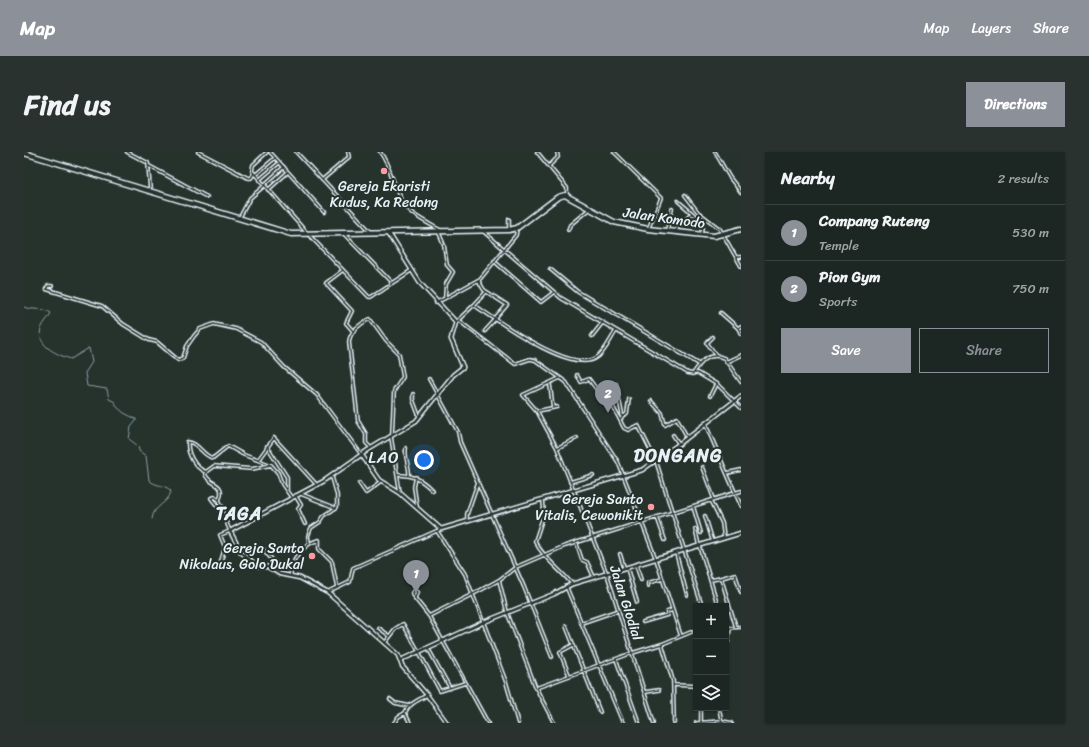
<!DOCTYPE html>
<meta charset="utf-8">
<style>
body{margin:0;font-family:Sriracha,sans-serif;background:#29322f;color:#f1f3f6}
.controls{position:absolute;right:12px;bottom:12px;display:grid;overflow:hidden;border-radius:0px;box-shadow:0 1px 3px #0004}
.controls button{width:36px;height:36px;display:grid;place-items:center;padding:0;border:0;border-bottom:1px solid #3a4340;background:#1c2622;color:#f1f3f6;font:20px sans-serif}
.you{position:absolute;left:400px;top:308px;width:14px;height:14px;margin:-10px;border:3px solid #fff;border-radius:50%;background:#1a73e8;box-shadow:0 0 0 6px #1a73e833}
.badge{display:grid;place-items:center;width:26px;height:26px;border-radius:50%;background:#8c9099;color:#fff;font-size:13px;font-weight:700}
.pin{position:absolute;translate:-50% -33px;filter:drop-shadow(0 1px 2px #0008)}
.pin::after{content:'';position:absolute;top:21px;width:14px;height:12px;background:inherit;clip-path:polygon(0 0,100% 0,50% 100%)}
.list{margin:0;padding:0;list-style:none}
h2{display:flex;justify-content:space-between;align-items:center;height:52px;margin:0;padding:0 16px;font-size:17px}
h2 small{font-size:13px;font-weight:400;color:#a0a5a5}
.list li{display:grid;grid-template-columns:26px 1fr auto;gap:12px;align-items:center;box-sizing:border-box;height:56px;padding:0 16px;border-top:1px solid #3a4340}
.list b{display:block;font-size:15px;white-space:nowrap}
.list p{margin:0;font-size:13px;white-space:nowrap;color:#a0a5a5}
.list em{font-size:13px;font-style:normal;color:#a0a5a5}
.actions{display:flex;gap:8px;padding:12px 16px}
.actions a{flex:1;padding:9px 0;border:1px solid #8c9099;border-radius:0px;text-align:center;font-size:14px;color:#8c9099}
.actions .main{background:#8c9099;color:#fff}
.icon{flex:none;width:22px;height:22px;fill:none;stroke:currentColor;stroke-width:2;stroke-linecap:round;stroke-linejoin:round}
.map{position:relative;flex:none;width:717px;height:571px;overflow:hidden;border-radius:0px}
header{display:flex;align-items:center;gap:24px;box-sizing:border-box;height:56px;padding:0 20px;background:#8c9099;color:#fff}
header strong{font-size:19px}
nav{display:flex;gap:22px;margin-inline-start:auto;font-size:14px}
.intro{display:flex;align-items:center;justify-content:space-between;box-sizing:border-box;height:96px;padding:0 24px}
h1{margin:0;font-size:28px}
.button{padding:10px 18px;border-radius:0px;background:#8c9099;color:#fff;font-size:14px;font-weight:700}
main{display:flex;gap:24px;padding:0 24px}
aside{flex:1;background:#1c2622;border-radius:0px;box-shadow:0 1px 3px #0004}
.map>svg:first-child{display:block}
.lines{fill:none;stroke-linecap:round;stroke-linejoin:round}
.stream{stroke:#89a0a7;stroke-width:1}
.street-casing{stroke:#e8f1f8;stroke-width:4.5}
.secondary-casing{stroke:#e8f1f8;stroke-width:5.5}
.highway-casing{stroke:#e8f1f8;stroke-width:7}
.street{stroke:#26332d;stroke-width:1.5}
.secondary{stroke:#26332d;stroke-width:2.5}
.highway{stroke:#26332d;stroke-width:4}
.poi-dot{fill:#ff9aa2;stroke:#26332d;stroke-width:1.5}
.labels{text-anchor:middle;dominant-baseline:central;stroke-width:4;stroke-linejoin:round;paint-order:stroke}
.poi-label{font-size:14px;fill:#e8f1f8;stroke:#26332d;text-anchor:end}
.street-label{font-size:14px;fill:#e8f1f8;stroke:#26332d}
.quarter-label{font-size:16px;letter-spacing:1px;fill:#e8f1f8;stroke:#26332d}
.district-label{font-size:18px;font-weight:bold;letter-spacing:1px;fill:#e8f1f8;stroke:#26332d}
</style>
<header>
<strong>Map</strong>
<nav><a>Map</a><a>Layers</a><a>Share</a></nav>
</header>
<div class="intro"><h1>Find us</h1><a class="button">Directions</a></div>
<main>
<div class="map">
<svg width="717" height="571" viewBox="0 0 717 571">
<rect width="100%" height="100%" fill="#26332d"/>
<filter id="ink" filterUnits="userSpaceOnUse"><feTurbulence type="fractalNoise" baseFrequency=".025" numOctaves="2"/><feDisplacementMap in="SourceGraphic" scale="8" xChannelSelector="R" yChannelSelector="G"/><feConvolveMatrix kernelMatrix="1 2 1 2 8 2 1 2 1" color-interpolation-filters="sRGB"/></filter>
<g filter="url(#ink)">
<g class="lines">
<path class="stream" d="M0,155C8,159 20,155 27,161C24,167 19,171 17,177C12,194 34,203 47,207L65,196L68,210L61,221L63,234L83,237L85,247L91,250L93,255L100,261L112,267V269L107,275L105,287L114,294L115,299L122,304L125,328C132,335 141,332 147,339C145,352 129,353 128,367"/>
<defs>
<path id="street" d="M103,0L124,11L126,37
M174,0L224,26H227L230,21
M243,0L229,13L228,19L283,81
M246,0L300,60
M272,0L346,79
M356,0C368,16 369,36 380,53C388,64 404,71 416,78
M513,0L543,36V43
M590,0L637,46L625,75
M691,0L706,26L717,40
M125,14L183,45
M525,14L534,5L533,0
M231,23L251,6
M235,28L255,11
M298,28L325,5L324,0
M240,33L260,15
M244,38L264,20
M661,43L674,60L696,77L717,114
M668,61L673,66
M216,65L226,46L240,34
M485,67V78
M544,78L546,73L564,58
M643,78L648,57
M651,79L668,61L654,49
M460,80L537,146L664,221L669,222C676,211 685,199 700,206L717,230
M415,81L420,93L423,113L429,120L422,132L421,145
M320,82L368,131L388,118
M678,82L679,76
M286,84L345,145H347L368,131
M712,105H717
M470,109L517,150L530,140
M526,117L554,140L675,212
M319,118L302,131L328,159L322,171L329,179
M454,128L460,138L483,153L472,166
M28,134H24L22,137L78,154L99,172L125,188L133,190L154,208L159,206L163,194L170,184L176,177L190,172L212,177L237,190L260,215L293,243L337,302
M412,151L456,127L492,83L493,76
M450,153L462,140
M697,161L714,176L717,174
M434,168L491,212L506,207L511,208L542,230L594,310L632,407L657,484
M433,169L450,153C473,168 546,222 572,206C580,202 587,186 592,179
M714,176L717,182
M461,179L472,167
M568,184L579,170
M689,185L683,191L693,204
M702,210L717,203
M670,221H674L694,233L717,256
M553,223L557,230L565,227L576,242L581,239L600,276L604,278L614,273L632,309L678,454
M536,226L499,243L513,259L533,296L583,422L630,571
M405,227L434,280L436,290L500,435L528,505
M526,233L529,256
M581,239L592,232L598,262V266L596,268
M389,242V248L395,264
M686,244L692,232
M627,249L638,261L641,273L653,266L663,285
M513,259L533,255
M598,265L603,262L605,247
M681,271L717,354
M649,283L655,292
M367,285L376,341
M163,290C175,290 178,304 189,306L204,294L220,303L247,313
M164,290C163,302 171,316 182,320
M243,294L263,325V338
M347,296L342,291V282L334,269L325,190C326,179 337,171 346,167L362,189L375,202L379,225L370,239L368,282
M382,296C380,307 386,313 385,323
M533,296L553,286
M234,308L250,286L292,332
M678,315L690,347
M703,321L717,318
M374,323C389,323 397,327 408,338
M392,325L390,335L393,355
M546,330L569,323
M335,331L342,341L357,330
M277,342L312,356
M271,343L277,353L274,357L281,372
M519,347L520,362L511,389C519,406 536,417 548,432
M195,348L191,345L187,346L198,360L206,379L196,383L201,395L197,409
M687,348L698,371L700,386
M669,354L677,381
M198,360L200,359L195,348C203,330 185,334 181,322L183,319L190,314L228,317L247,313L254,321L258,332L267,345
M681,364L689,390
M633,365L641,388
M443,368V362L454,330
M671,377L675,394
M413,379L441,422L482,530L494,571
M552,390L558,408L563,410L570,425
M285,391L284,384L287,376L296,370L300,364L313,355V343L308,325
M676,394L694,454
M239,397L251,411V418
M652,401L663,443
M596,402L600,415
M612,413L617,428
M603,416L613,450
M267,423C265,408 281,391 295,388V397L308,410L313,436
M697,426L711,422L717,440
M475,428L483,460L512,536L530,571
M687,428L697,426L712,475
M542,434L599,571
M624,434V431L638,427
M390,438L388,441L389,444L405,464L464,571
M390,438L393,440L391,446
M305,440L326,430L329,416L417,377
M405,464L455,439L475,428L492,415L541,394L717,339
M619,470L643,463V460L648,458
M557,471L595,458
M542,474L576,560
M354,476L365,484
M702,476L717,475
M704,490L706,476
M360,491L371,477L379,472L395,500
M638,492L649,529L650,571
M404,496L426,536
M395,500L416,539L441,531
M608,501L638,492L672,478
M592,507L615,571
M545,523L536,500L549,493
M650,533L672,534
M512,536L608,501
M621,540L635,538
M366,547L371,551L386,554
M677,556V571
M695,556L698,571
M370,571L374,565L381,561
M386,571L381,561C384,552 395,548 403,543
M672,571L698,569L708,571"/>
<path id="secondary" d="M364,80L396,131L432,170L427,187L439,215L429,223L392,269L344,298L300,329L206,379L217,400L226,408L234,414L244,415L256,422L276,426L304,441L374,503L378,514L403,543L423,571
M337,302L355,328L376,341L417,377L618,318L655,292L717,244
M377,508L460,470L530,442L548,432L717,381"/>
<path id="highway" d="M0,1L267,82L485,78L493,76L534,45L541,43L590,70L624,77L690,84L717,77"/>
</defs>
<use href="#street" class="street-casing"/>
<use href="#secondary" class="secondary-casing"/>
<use href="#highway" class="highway-casing"/>
<use href="#street" class="street"/>
<use href="#secondary" class="secondary"/>
<use href="#highway" class="highway"/>
</g>
</g>
<g class="poi-dot">
<circle cx="360" cy="19" r="4"/>
<circle cx="627" cy="355" r="4"/>
<circle cx="288" cy="404" r="4"/>
</g>
<g class="labels">
<g class="poi-label">
<text x="360" y="34" text-anchor="middle">Gereja Ekaristi<tspan x="360" dy="16">Kudus, Ka Redong</tspan></text>
<text x="619" y="347">Gereja Santo<tspan x="619" dy="16">Vitalis, Cewonikit</tspan></text>
<text x="280" y="396">Gereja Santo<tspan x="280" dy="16">Nikolaus, Golo Dukal</tspan></text>
</g>
<g class="street-label">
<text transform="translate(640 66) rotate(8)">Jalan Komodo</text>
<text transform="translate(602 451) rotate(72)">Jalan Glodial</text>
</g>
<g class="quarter-label">
<text x="360" y="305">LAO</text>
</g>
<g class="district-label">
<text x="654" y="304">DONGANG</text>
<text x="215" y="362">TAGA</text>
</g>
</g>
</svg>
<div class="controls">
<button>+</button>
<button>−</button>
<button><svg class="icon" aria-label="layers" viewBox="0 0 24 24"><path d="M12 4l9 5-9 5-9-5zM3 14l9 5 9-5"/></svg></button>
</div>
<div class="you"></div>
<div class="pin badge" style="left:392px;top:441px">1</div>
<div class="pin badge" style="left:584px;top:261px">2</div>
</div>
<aside>
<h2>Nearby<small>2 results</small></h2>
<ul class="list">
<li><span class="badge">1</span><div><b>Compang Ruteng</b><p>Temple</p></div><em>530 m</em></li>
<li><span class="badge">2</span><div><b>Pion Gym</b><p>Sports</p></div><em>750 m</em></li>
</ul>
<div class="actions"><a class="main">Save</a><a>Share</a></div>
</aside>
</main>
